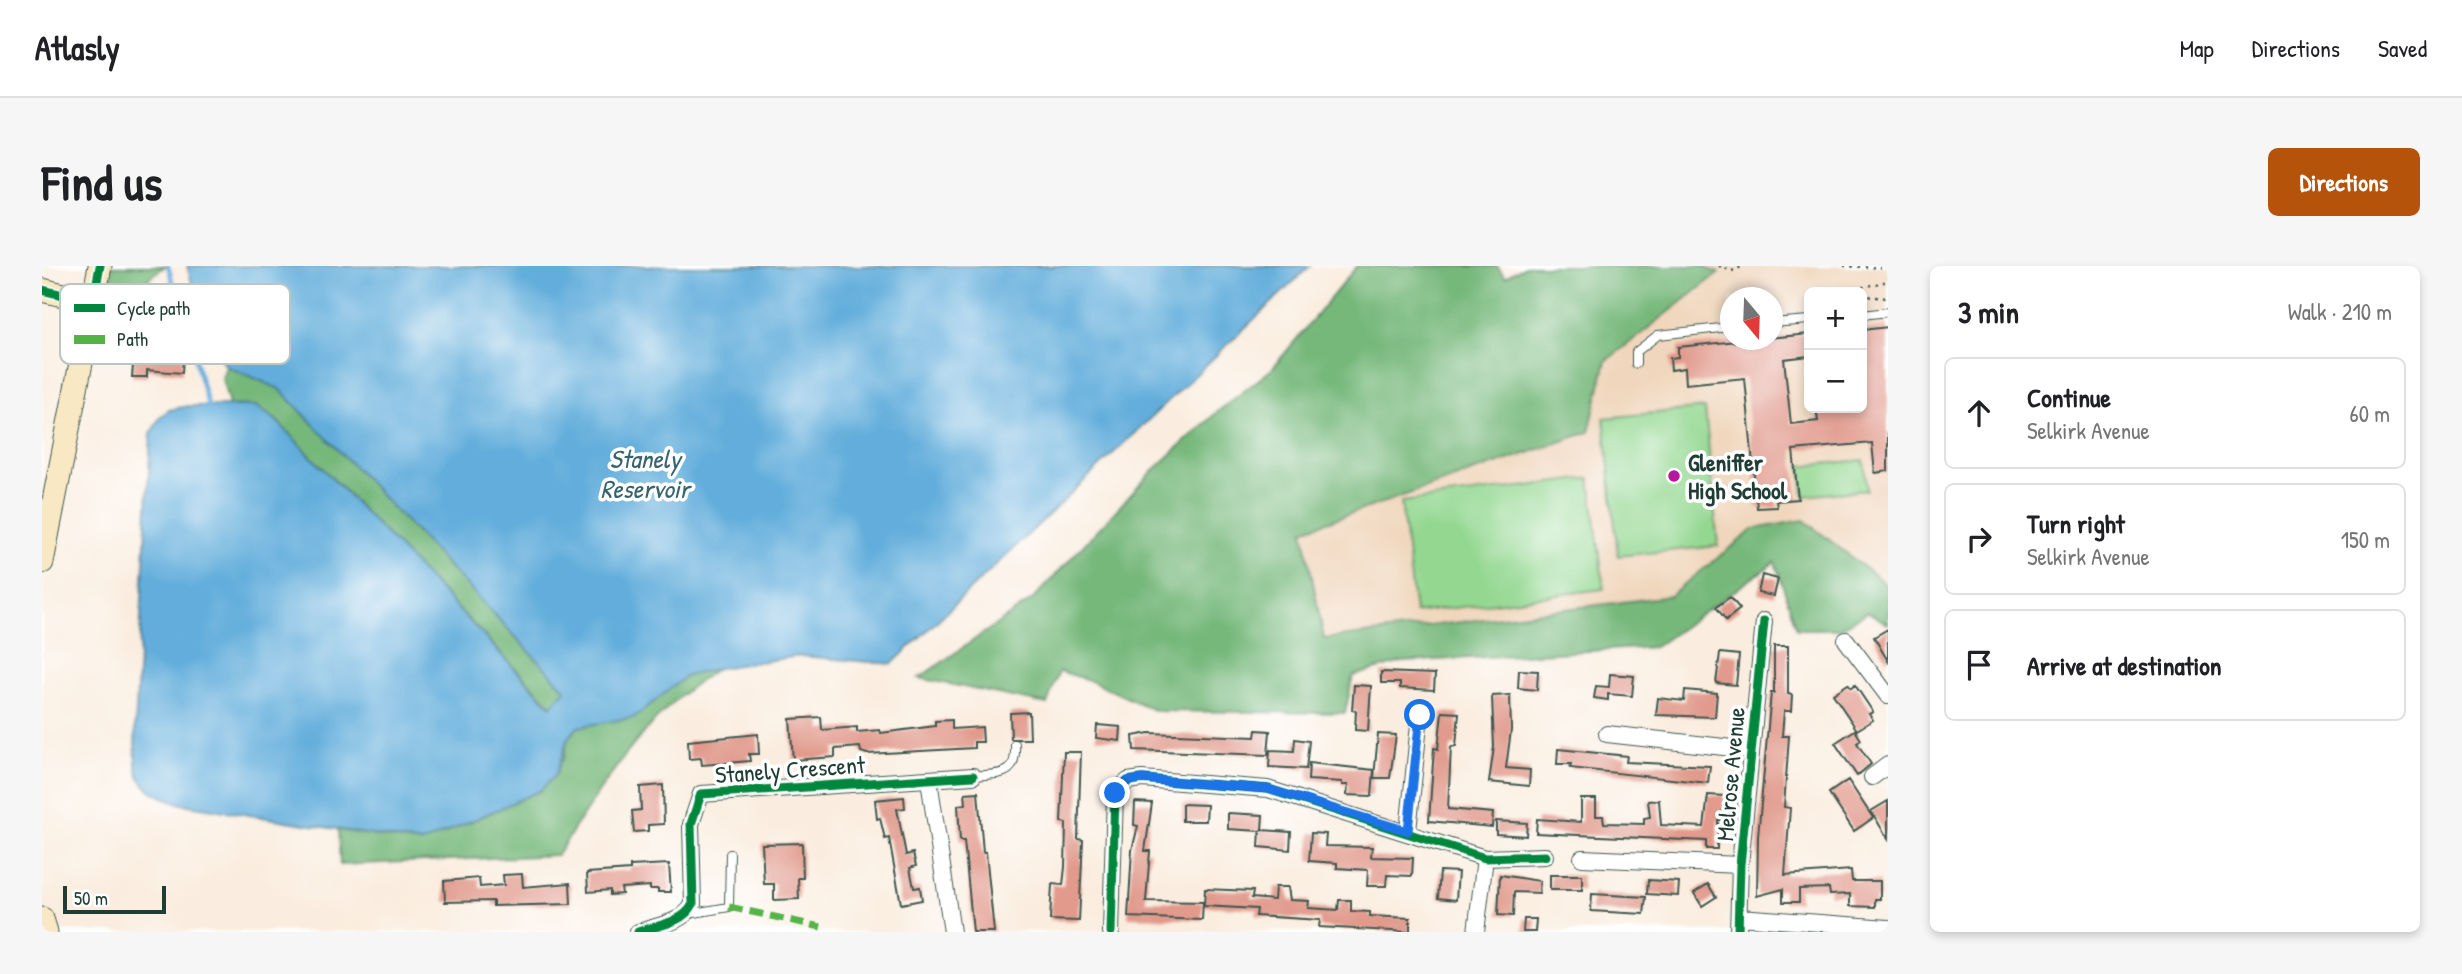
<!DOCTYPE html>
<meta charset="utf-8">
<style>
body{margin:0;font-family:"Patrick Hand",sans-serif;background:#f6f6f6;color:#202124}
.controls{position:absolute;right:21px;top:21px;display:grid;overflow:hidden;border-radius:10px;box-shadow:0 4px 10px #0003}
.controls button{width:63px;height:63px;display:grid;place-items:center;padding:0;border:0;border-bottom:2px solid #e0e0e0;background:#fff;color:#202124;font:35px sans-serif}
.compass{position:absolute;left:1678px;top:21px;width:63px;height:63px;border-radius:50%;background:#fff;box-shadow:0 4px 10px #0003;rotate:161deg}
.scale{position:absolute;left:21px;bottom:18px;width:103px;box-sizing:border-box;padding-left:7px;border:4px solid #1f3d34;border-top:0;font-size:19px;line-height:24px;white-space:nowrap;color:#1f3d34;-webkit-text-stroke:5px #fff;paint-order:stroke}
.stop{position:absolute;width:21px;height:21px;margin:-16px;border:5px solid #1a73e8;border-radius:50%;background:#fff}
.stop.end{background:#1a73e8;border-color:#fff;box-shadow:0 2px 7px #0008}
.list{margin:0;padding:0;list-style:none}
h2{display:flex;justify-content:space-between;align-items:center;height:91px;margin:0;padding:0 28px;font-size:30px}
h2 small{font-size:23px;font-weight:400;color:#757577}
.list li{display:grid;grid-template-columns:46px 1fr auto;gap:21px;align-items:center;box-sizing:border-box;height:112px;margin:0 14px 14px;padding:0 14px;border:2px solid #e0e0e0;border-radius:10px}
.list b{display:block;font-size:26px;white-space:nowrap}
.list p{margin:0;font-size:23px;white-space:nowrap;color:#757577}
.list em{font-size:23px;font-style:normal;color:#757577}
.icon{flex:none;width:38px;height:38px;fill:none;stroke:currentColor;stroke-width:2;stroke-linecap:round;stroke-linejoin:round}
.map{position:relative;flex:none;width:1846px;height:666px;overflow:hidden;border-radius:10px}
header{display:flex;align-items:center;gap:42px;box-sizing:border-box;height:98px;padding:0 35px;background:#fff;border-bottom:2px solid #e0e0e0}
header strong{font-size:33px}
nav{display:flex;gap:38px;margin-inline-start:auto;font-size:24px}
.intro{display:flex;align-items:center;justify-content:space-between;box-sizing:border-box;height:168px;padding:0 42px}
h1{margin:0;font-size:49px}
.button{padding:18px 32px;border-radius:10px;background:#b45309;color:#fff;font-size:24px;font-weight:700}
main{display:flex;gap:42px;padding:0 42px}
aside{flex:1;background:#fff;border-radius:10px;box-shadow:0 4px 10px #0003}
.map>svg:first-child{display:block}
.built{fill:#f0d6bc;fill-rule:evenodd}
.green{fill:#93d790;stroke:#598a62;stroke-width:2}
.forest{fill:#76b87a;stroke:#4a7a57;stroke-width:2}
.water{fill:#62addb;stroke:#407588;stroke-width:2}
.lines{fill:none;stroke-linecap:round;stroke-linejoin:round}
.stream{stroke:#62addb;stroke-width:4.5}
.building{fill:#e19a8c}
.lane-casing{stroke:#40574e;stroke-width:10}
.street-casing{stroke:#40574e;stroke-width:18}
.secondary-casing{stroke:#40574e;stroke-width:25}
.path{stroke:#40574e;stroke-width:2.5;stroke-dasharray:2 5;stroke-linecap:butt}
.lane{stroke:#fff;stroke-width:8}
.street{stroke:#fff;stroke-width:16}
.secondary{stroke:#f8e8c3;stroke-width:23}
.quiet{stroke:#55b346;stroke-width:7;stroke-dasharray:14 7;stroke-linecap:butt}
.cycleway-casing{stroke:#fff;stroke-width:13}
.cycleway{stroke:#00873e;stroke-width:9}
.route{stroke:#1a73e8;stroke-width:9}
.poi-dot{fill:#b5179e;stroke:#fff;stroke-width:2.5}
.labels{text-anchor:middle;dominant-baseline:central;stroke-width:7;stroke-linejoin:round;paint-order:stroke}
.poi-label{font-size:24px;font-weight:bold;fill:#1f3d34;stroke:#fff;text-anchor:start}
.street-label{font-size:24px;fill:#1f3d34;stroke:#fff}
.water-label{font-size:26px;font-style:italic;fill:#36646e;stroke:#fff}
.key{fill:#fff;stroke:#bcc5c2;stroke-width:2}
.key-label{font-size:19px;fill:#1f3d34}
</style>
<header>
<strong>Atlasly</strong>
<nav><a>Map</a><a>Directions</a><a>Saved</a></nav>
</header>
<div class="intro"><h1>Find us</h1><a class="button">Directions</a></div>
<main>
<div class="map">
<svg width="1846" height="666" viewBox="0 0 1846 666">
<rect width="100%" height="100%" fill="#fff"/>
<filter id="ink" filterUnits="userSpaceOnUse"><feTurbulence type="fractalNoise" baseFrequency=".0143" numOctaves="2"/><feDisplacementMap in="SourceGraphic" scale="14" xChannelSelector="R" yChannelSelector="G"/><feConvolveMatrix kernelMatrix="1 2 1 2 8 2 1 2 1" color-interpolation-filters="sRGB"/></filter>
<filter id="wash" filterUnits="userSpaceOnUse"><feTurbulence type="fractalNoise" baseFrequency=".00686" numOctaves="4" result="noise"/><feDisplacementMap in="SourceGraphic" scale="28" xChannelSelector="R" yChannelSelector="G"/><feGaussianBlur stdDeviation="1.57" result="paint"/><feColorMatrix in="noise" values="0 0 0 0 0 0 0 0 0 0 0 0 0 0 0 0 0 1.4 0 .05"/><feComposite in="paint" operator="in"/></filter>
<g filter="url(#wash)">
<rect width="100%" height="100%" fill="#faeddf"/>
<path class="built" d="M1659,0H1846V320L1762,254L1712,263L1628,330L1282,373L1261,264L1547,166L1564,95L1677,8ZM1767,26H1820V142H1767ZM1688,32H1730V74H1688Z"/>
<path class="green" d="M1663,142L1676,280L1576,290L1562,152Z
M1822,194L1825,224L1762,230L1759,200Z
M1548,212L1562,323L1373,347L1359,236Z"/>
<path class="forest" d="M69,0H123L83,31C75,22 66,13 69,0Z
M1315,0H1455L1463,11L1483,0H1659L1677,7L1564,95L1547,166L1261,264L1282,373L1628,330L1712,263L1762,254L1846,320V358L1826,346L1797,363H1755L1733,296L1613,381L1360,396L1311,410L1303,447L1114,445L1047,414L1017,405L1005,438L877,412L991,333L1109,207L1174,147L1230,103Z
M184,100L238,123L525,424L510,440L234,154L214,140L187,139L180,112Z
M676,402C602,449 562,518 515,589L298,599L296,564L380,577L499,524L522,491L526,472L536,461L593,451L643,410Z"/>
<path class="water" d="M145,0H1268L850,398L758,390L676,402L644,410L593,451L536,461L526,472L514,508L499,524L380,577L140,538C89,522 94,510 93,461L109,167L118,151L127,144L146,140H214L234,154L509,440L524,424L238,123L184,100L167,77Z"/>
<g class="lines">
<path class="stream" d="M126,0L166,139"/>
</g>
<g id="blocks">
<path class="building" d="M1846,61V205L1833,207L1830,177L1751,184L1756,233L1734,235L1735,241L1715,242L1703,112L1644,118L1643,102L1629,104L1628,92L1636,91V81L1767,68V90L1742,93L1749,158L1776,155L1774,142H1820V64Z
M92,88L141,91L140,107L105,104V111H90Z
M1720,309L1736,313L1732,330L1716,327Z
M1688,331L1698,343L1684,354L1674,341Z
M1846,363V395L1832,371Z
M1732,380H1746V428L1750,429L1749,445H1742L1740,470H1747L1742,541L1748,542L1743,609L1809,604L1810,615H1838V633H1833V641L1808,640V628L1788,629L1787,622L1757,623V636H1741V623L1715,630L1716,571L1729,427H1732Z
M1678,387L1697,389L1694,419L1674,417Z
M1477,404L1496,405L1495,424L1476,422Z
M1339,406L1393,408L1392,424L1358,422V417H1339Z
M1568,408L1592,410L1590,430L1566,428V434L1552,432L1554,420L1567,421Z
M1806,418L1809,422L1813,419L1831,446L1827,448L1831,454L1815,464L1791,428Z
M1312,419L1329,420L1326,465L1313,464L1314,445L1310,444Z
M1643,424L1675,427L1673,451L1614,449L1616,432L1642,435Z
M1468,429L1469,464L1464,502L1488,504L1487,520L1447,516L1452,481L1450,430Z
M987,446L988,473H969L968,447Z
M1400,446L1417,447L1414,480L1409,481L1406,543L1451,547L1450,561L1387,555L1392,482L1396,483Z
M779,451L780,464L815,461V466L838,464L839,467L893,460V455L910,454V463L940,461L941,476H932V482L825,488L819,486L818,481L793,483V491L751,494L748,453Z
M1055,459L1079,461L1078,475L1054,472Z
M1214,464L1228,465L1226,489L1092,484L1091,470L1107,467L1213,471Z
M1813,464L1819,474L1815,477L1829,498L1815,510L1793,477Z
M716,468L717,488H707L708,495L660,499L659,492L647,493L646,475Z
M1336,468L1354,469L1348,512H1332Z
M1253,473L1267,475L1264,503L1227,501L1228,484L1252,485Z
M1516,483L1585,490L1584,496L1668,500L1666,517L1528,502L1529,498H1515Z
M1022,486H1039L1036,573L1041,574L1037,655L1008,654L1010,618L1021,619L1023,601L1024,557L1019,556Z
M1267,497L1332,504L1330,530L1305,529L1306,519H1300V516L1266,514Z
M1806,514L1831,552L1812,565L1787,527Z
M621,519L622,558L606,559V565L592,566L590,545L599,544L598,521Z
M936,526L941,586H944L952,666H931L922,575H918L916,539L924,538L923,527Z
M1666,529L1682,530L1680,554H1676L1675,583H1664V575L1494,567L1495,553L1539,556V533H1554V550H1561L1562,557L1602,558V552L1608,551L1606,535L1617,534L1619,559L1662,561Z
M862,531L863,542L855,543L864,589L871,587L874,600L868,602L872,622L878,621L880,634L859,638L847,572L843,573L838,552L835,553L833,534Z
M1846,535V573L1829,545Z
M1093,536L1110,537L1103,585H1108L1104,635L1161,636L1160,654L1086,651L1090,584L1096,560L1092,559Z
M1140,538L1165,539L1164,555H1140Z
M1186,547L1221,549L1220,564L1249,566L1248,584L1217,581L1218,565L1186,563Z
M1454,555L1485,557L1484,570L1454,568Z
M1269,567L1284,568L1283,580L1330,581L1329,591L1371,592L1370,610L1345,609L1344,620H1325L1326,604L1295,602V597L1267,595Z
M760,577L761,612H756L757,633L732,634V618H722L720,578Z
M627,598L629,626H616V623H608V620L579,622L580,628L568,629V624L546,626L545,607L588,604V600Z
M1398,605L1416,606L1414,634L1396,632Z
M480,608L481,621L528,617L529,638L451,640V635L403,636L402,615L437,612L438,621L462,619L461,609Z
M1458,609L1498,615L1497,627L1472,626L1471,650L1456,649Z
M1508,609H1540V624H1508Z
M1606,614L1637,616L1636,630L1605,628Z
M1666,618L1674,631L1660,640L1652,627Z
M1233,621H1246L1248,634L1267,635L1266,642L1296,644L1297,634H1309V645L1328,646V650L1368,652V666L1277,661L1278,654L1214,650L1215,643L1162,640L1163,623L1211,625L1210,632L1232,634Z
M1550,628L1604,631L1602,648L1549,645Z
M1482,653H1494L1493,666H1481Z"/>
</g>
</g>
<g filter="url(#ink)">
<use href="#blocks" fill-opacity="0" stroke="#40574e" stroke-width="2"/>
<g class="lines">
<defs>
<path id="lane" d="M1820,49L1846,46
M1730,57L1767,54
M1594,98V86L1616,69L1688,61
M931,510C959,507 975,512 973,478
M646,648L687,641L688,588"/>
<path id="street" d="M1804,374L1846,430
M1565,468L1709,484
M1830,511L1846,499
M887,514L910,666
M1366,565L1378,449
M1540,592L1698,599
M1697,651L1846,662
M596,666C614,660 642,657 651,638L649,558L659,528L931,510
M1069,666L1073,527L1086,515L1100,513L1226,523L1443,592L1503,590
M1434,666L1443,592
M1696,666L1698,599L1722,355"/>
<path id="secondary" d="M0,24L51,36
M0,296L58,0
M0,653L4,666"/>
</defs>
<use href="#lane" class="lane-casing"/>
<use href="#street" class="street-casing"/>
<use href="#secondary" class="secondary-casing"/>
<path class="path" d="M1677,0L1690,5L1702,0
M1802,0L1846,2
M1800,26L1846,15
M1820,30L1846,32"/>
<use href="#lane" class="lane"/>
<use href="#street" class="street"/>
<use href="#secondary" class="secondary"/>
<path class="quiet" d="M687,641L779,661"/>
<defs>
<path id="cycleway" d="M0,24L51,36L58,0
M596,666C614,660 642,657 651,638L649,558L659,528L931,510
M1069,666L1073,527L1086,515L1100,513L1226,523L1443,592L1503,590
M1696,666L1698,599L1722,355"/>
</defs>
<use href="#cycleway" class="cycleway-casing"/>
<use href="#cycleway" class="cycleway"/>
</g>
</g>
<g class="lines" filter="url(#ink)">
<path class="route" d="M1073,527L1086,515L1100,513L1226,523L1366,565L1378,449"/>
</g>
<circle class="poi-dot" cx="1632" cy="210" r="7"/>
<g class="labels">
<g class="poi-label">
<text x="1646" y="196">Gleniffer<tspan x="1646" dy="28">High School</tspan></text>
</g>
<g class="street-label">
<text transform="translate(748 503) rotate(-4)">Stanely Crescent</text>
<text transform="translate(1688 508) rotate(-85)">Melrose Avenue</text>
</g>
<g class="water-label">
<text x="603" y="192">Stanely<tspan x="603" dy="30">Reservoir</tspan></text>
</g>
</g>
<rect x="18" y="18" width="230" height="80" rx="10" class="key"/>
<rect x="32" y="38" width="31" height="8" fill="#00873e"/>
<rect x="32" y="69" width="31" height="9" fill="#55b346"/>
<g class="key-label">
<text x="75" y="49">Cycle path</text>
<text x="75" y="80">Path</text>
</g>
</svg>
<div class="controls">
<button>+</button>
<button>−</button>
</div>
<svg class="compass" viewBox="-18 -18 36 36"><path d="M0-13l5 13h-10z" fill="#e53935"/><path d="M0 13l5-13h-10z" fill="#757577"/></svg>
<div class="scale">50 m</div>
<div class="stop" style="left:1378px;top:449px"></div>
<div class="stop end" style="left:1073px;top:527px"></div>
</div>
<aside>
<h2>3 min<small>Walk · 210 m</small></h2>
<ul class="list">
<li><svg class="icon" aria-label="ahead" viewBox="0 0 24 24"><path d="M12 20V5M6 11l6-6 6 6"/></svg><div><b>Continue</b><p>Selkirk Avenue</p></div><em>60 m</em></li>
<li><svg class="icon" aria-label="right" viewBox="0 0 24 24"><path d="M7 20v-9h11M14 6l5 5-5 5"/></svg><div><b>Turn right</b><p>Selkirk Avenue</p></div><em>150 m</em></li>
<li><svg class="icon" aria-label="arrive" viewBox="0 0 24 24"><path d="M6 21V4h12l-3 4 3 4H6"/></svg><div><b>Arrive at destination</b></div></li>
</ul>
</aside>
</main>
